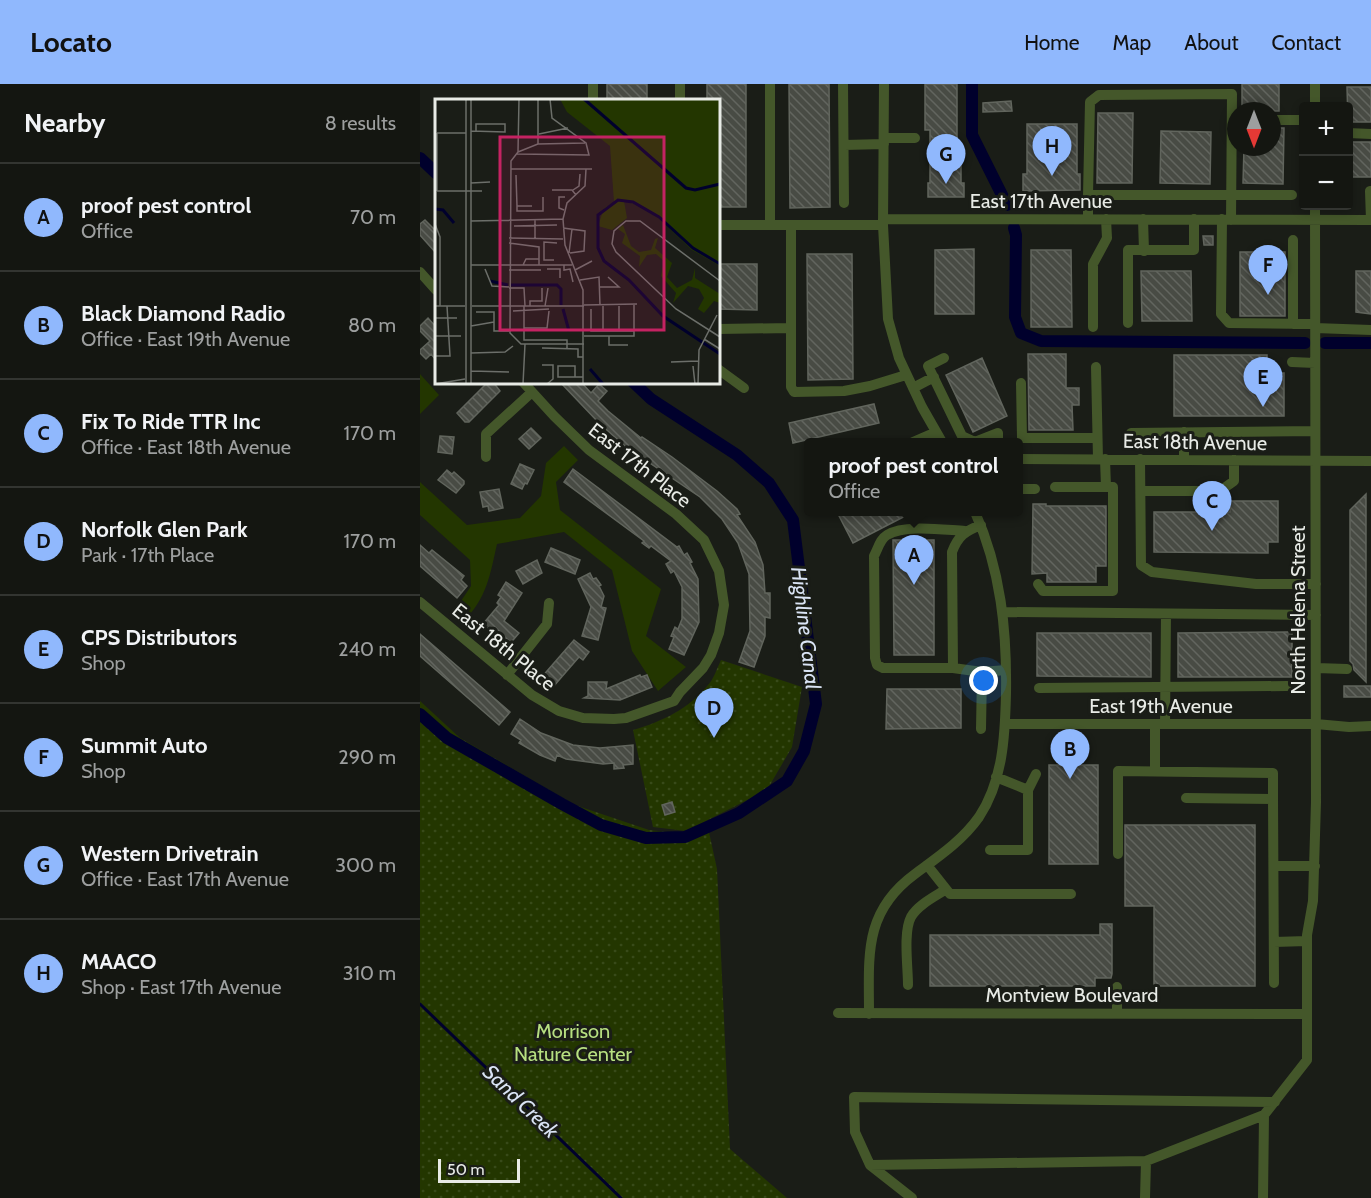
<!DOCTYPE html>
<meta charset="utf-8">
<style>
body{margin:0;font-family:Cabin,sans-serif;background:#1d1f1a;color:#f1f3f6}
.controls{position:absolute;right:18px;top:18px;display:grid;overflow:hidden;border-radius:6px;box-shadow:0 3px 9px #0003}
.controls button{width:54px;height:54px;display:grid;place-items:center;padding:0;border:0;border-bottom:2px solid #333531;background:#141611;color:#f1f3f6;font:30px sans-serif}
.compass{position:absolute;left:807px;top:18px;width:54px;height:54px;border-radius:50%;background:#141611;box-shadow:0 3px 9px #0003;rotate:180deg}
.scale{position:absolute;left:18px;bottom:15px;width:82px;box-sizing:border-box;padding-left:6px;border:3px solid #e8ebe6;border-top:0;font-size:16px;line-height:21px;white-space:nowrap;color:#e8ebe6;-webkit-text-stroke:4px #1a1d17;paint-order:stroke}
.you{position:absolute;left:564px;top:597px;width:21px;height:21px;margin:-15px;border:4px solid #fff;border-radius:50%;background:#1a73e8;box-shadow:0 0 0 9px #1a73e833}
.badge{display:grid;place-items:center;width:39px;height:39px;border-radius:50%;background:#90b8fd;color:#111;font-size:20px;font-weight:700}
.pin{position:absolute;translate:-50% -50px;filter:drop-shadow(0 2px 3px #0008)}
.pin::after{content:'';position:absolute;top:32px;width:21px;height:18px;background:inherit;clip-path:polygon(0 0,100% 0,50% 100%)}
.popup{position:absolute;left:384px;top:354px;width:219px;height:78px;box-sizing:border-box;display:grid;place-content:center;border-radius:6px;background:#141611;filter:drop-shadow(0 2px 4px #0005);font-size:20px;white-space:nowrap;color:#9d9f9f}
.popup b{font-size:22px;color:#f1f3f6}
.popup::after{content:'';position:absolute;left:50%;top:100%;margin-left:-12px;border:12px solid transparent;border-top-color:#141611}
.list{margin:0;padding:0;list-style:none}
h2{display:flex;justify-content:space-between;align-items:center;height:78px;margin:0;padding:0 24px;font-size:26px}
h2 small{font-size:20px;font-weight:400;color:#9d9f9f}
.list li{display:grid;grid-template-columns:39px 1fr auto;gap:18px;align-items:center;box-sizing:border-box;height:108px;padding:0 24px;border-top:2px solid #333531}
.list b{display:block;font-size:22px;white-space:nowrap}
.list p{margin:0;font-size:20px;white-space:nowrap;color:#9d9f9f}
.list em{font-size:20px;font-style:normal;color:#9d9f9f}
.map{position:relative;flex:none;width:951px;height:1114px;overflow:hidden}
header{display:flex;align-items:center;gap:36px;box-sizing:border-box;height:84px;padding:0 30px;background:#90b8fd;color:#111}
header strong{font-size:28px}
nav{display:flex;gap:33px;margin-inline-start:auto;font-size:21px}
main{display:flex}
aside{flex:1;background:#141611}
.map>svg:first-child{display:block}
.grass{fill:#233600}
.park{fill:url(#park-dots)}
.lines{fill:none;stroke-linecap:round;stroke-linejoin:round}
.stream{stroke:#00002c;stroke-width:3}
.canal{stroke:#00002c;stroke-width:12}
.building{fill:url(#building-back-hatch);stroke:#61655d;stroke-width:1.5}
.minor{stroke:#44572a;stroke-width:10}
.labels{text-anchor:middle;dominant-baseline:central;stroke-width:6;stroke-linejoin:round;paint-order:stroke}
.street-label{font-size:20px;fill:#e8ebe6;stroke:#1a1d17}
.park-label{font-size:20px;fill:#b6df80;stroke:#1a1d17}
.water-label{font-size:21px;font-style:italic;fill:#dae4f5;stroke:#1a1d17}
.inset-river{fill:none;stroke:#00002c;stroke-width:3}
.inset-road{fill:none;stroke:#6c6f6a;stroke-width:1.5}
.view{fill:#c42362;fill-opacity:0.15;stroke:#c42362;stroke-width:3}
.inset-edge{fill:none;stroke:#e8ebe6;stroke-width:3}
</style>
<header>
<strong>Locato</strong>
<nav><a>Home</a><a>Map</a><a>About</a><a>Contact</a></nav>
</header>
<main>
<aside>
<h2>Nearby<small>8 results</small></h2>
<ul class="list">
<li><span class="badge">A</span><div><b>proof pest control</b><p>Office</p></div><em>70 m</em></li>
<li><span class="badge">B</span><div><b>Black Diamond Radio</b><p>Office · East 19th Avenue</p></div><em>80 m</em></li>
<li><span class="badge">C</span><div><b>Fix To Ride TTR Inc</b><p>Office · East 18th Avenue</p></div><em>170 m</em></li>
<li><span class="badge">D</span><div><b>Norfolk Glen Park</b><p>Park · 17th Place</p></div><em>170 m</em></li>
<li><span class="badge">E</span><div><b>CPS Distributors</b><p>Shop</p></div><em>240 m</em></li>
<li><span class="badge">F</span><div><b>Summit Auto</b><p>Shop</p></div><em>290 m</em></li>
<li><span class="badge">G</span><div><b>Western Drivetrain</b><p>Office · East 17th Avenue</p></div><em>300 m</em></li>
<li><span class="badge">H</span><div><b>MAACO</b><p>Shop · East 17th Avenue</p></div><em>310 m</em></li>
</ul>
</aside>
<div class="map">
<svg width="951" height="1114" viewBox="0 0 951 1114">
<defs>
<pattern id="park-dots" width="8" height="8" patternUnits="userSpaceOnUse" patternTransform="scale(1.5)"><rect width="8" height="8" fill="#233600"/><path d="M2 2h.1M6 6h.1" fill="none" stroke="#384a19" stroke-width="1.8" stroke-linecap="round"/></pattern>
<pattern id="building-back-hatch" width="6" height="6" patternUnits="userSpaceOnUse" patternTransform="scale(1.5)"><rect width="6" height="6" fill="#484b44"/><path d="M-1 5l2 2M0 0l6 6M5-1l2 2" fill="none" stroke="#62655f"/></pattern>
</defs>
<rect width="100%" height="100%" fill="#1a1d17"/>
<path class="grass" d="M0,290L19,311L0,330Z
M144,362L158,376L136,398L140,426L241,505L226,552L266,583L238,607L212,567L192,486L144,448L77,460C70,491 67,514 43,538L33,529L51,502L50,476L0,431V398L47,441L100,434L121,412L126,379Z"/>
<path class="park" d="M301,576L382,603L372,663L347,706L266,747L233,743L213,646C241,638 269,625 288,601C294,595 297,584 301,576Z
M0,617L40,654L155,721L229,746L266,750L287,739L297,785L310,1065L367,1114H0Z"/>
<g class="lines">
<path class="stream" d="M0,920L201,1114"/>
<path class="canal" d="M552,0V51L587,121
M0,74L16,89
M594,144L596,151L595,233L601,249L621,257L885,259
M905,259H951
M0,630L27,654L142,720L181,741L226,754L265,753L319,729L367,697L384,667L396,620L373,436L349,399L317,371L231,315L213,298"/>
</g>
<path class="building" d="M187,0H227V16H187Z
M287,0H326V123H298V16H287Z
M369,0H409L410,123L370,124Z
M505,0H537V61H541V99H544V113H508V99H510V46H505Z
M822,0H859V27H822Z
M927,3H951V38H928Z
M591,17L592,27L563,28V19Z
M678,29H713L712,99H677Z
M607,40H657V90H660V106L603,107V90H607Z
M852,44H864L863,100L823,99L824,63H852Z
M741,47L791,48L790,100L740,99Z
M928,58H951V93H928Z
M5,136L16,147V169L0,151V140Z
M783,152H793V161H784Z
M554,165V230H515V166Z
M611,166H651L652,243H611Z
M820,168H865V232H820Z
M387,170H432L433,295L388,296Z
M298,180H337V226L298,225Z
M721,187H771L772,237H722Z
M936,187H951V230L936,228Z
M8,234L16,243V276L11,270L6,275L0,269V266L10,257L0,247V242Z
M608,270H646V304H659V321H652L653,346H609Z
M754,271H847V289H864V332H754Z
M562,274L587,332L553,348L526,291Z
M68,298H73L80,307L49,338H45L37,329Z
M140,298H161L171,309L179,300L187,307L178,317L188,327L221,354L222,353L252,373L297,407L317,425L320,430L317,431L335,458L343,481L345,509H350V534L345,533V552L334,583L319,578L330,547L329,490L318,459L302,435L280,413L206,363L179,339Z
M454,320L459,339L373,359L369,339Z
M111,344L121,354L109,365L99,355Z
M20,352L34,353L32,370L18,368Z
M100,380L114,386L107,400L105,399L102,405L91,400Z
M153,385L257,463L259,462L264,471L267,469L272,478L270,479L278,495L279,538L264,571L249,565L254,553L251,552L255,543L258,545L262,535V503L254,487L251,489L246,480L251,477L231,462L229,464L222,459L224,457L144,398Z
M27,386L32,390L34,388L44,397V400L36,409L18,396Z
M79,405L83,424L69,427L68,422L63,423L60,408Z
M946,410V598L934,586L933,580L930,577V426Z
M810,417H858V458H848V469L734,468V428H810Z
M613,420H626V422H686V482H676V498H627V489L612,490Z
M417,428H493L433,459Z
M473,456H514V571H474Z
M0,461L9,469L12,466L44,492L41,496L47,502L37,514L0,482Z
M131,464L160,476L155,490L125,478Z
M117,476L122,489L103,500L96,487Z
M170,489L173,495L176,494L181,501L179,502L184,512L181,523L186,524L178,556L162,552L171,523L158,495Z
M86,498L102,509L84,537L99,549L88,562L63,540L79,521L77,519L81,513L78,511Z
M865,548H872V593H758V549Z
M617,549H731V593L617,592Z
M0,550L90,628L79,641L0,572Z
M154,556L169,568L163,576L159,573L133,603L121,594Z
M220,591L221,593L227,591L232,603L200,616L164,614L168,612V598H187L186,605Z
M924,602H951V613H924Z
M467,605H541V644L466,645Z
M100,635L121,649L153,661L180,664L213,661V680L203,681L204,684L194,685V679L183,680L146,675L137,671L135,677L120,671L99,659L101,656L91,650Z
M629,681H678V780H629Z
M252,718L255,728L245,731L242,721Z
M705,741H835V902H734V822H705Z
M680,840H692V890L691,894H675V902H510V851H680Z"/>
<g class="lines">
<path class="minor" d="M260,0V16
M350,0V141
M423,0L424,119
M464,0L463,141L468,235L479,274L502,323L522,358
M173,16V0
M895,22V0
M852,36H884
M928,49L951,50
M464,54H495
M424,61L464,60
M950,107L951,136
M668,111L670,18L679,11L812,10L811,136
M463,135L951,136
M668,135V111H872
M723,135L724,167
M802,135L801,230L809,239L895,240
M298,141H463
M371,141V303L374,308L424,307L450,302L486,291
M873,156V240
M0,188L16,206
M708,239V166H774V135
M673,243V180L687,154L686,135
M895,244L951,246
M298,245L371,244
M524,274L508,282L542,352L555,358L578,349V358
M872,278L895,279
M676,283L678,375
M298,285L324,304
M601,299L602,354H677
M493,304L514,293
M764,348V376
M711,349L895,347
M493,358L516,348
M66,373V350L112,308
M599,375L951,377
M685,375L686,403
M720,375L721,481L732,488L836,500H896
M599,405H615
M721,407H800L814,397V376
M545,447C525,446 485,440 467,451C460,455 458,465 454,472L455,574L457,581L463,584H533L562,588L586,586
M618,500L623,507H693V403H635
M0,518L112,611L139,627L163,634L194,635L206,634L254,617L260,608L283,584L291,571L299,549L304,521L299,487L284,456L256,430L169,366L134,332L103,298
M583,528L896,531
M533,584L532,468C538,452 545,447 561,441
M896,584L927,585
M87,591L127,540L129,519
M619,604L867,602
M586,640H896L929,643L951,642
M735,640V687
M745,640L746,530
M561,645L562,588
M608,706L616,690
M766,714L853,715L854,899
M570,766H608V706L576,693
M698,770V687L853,689V715
M507,781L530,810H651
M854,782H895
M854,858L887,857
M488,901C488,883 483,848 491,833C498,821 514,813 525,806
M697,903V929
M418,929L887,930
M449,930C449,872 443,828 495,790C518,773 542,757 559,733C583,697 585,652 586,610C587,547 581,486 555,428
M450,1081L726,1077
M492,1114L450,1081L435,1048L434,1013L855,1018
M725,1114L726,1077L844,1031
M843,1114L844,1031L887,976V851L893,817L896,718L895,122"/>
</g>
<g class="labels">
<g class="street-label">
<text x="621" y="117">East 17th Avenue</text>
<text transform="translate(775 358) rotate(1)">East 18th Avenue</text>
<text transform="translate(220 381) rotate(38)">East 17th Place</text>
<text transform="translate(878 526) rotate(-90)">North Helena Street</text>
<text transform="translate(84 563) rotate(39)">East 18th Place</text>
<text x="741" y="622">East 19th Avenue</text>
<text x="652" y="911">Montview Boulevard</text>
</g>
<g class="park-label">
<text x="153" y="947">Morrison<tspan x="153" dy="23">Nature Center</tspan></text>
</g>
<g class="water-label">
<text transform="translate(386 544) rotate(83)">Highline Canal</text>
<text transform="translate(101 1017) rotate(44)">Sand Creek</text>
</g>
</g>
<g transform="translate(15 15)">
<rect width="285" height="285" fill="#1a1d17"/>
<path d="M188,126L196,147L204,153L216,151L220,140L223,139L220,149L237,164L232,178L242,189L257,181L260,169V179L285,195V204L279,202L269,214L263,210L269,199L264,190L253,187L238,204L241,194L226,177L229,162L221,155L212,156L204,168L205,157L187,144L190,135L183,130Z" fill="#233600"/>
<path d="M125,0H285V167L257,151L222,118L202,106L189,102L192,119L177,131L163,127L169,109L179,103L175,47L132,13Z" fill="#233600"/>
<path class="inset-river" d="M149,0L251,89L260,91L285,85M0,110L8,111L19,124M285,165L258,149L224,118L198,103L183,101L163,116V149L169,162L194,181L228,217L285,255M55,182L73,186M76,186H122L126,190V206M128,210L134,232M155,270L168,285"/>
<path class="inset-road" d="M36,0V285M84,0L83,53L76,62L75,234L86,245H149M36,32L70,33V25H41V32M2,34H31M104,35L133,29M103,45L150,44M83,53L103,45V0M82,55L154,56L151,44L117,19L115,0M76,70H157M81,76L82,107H97M36,84L55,83M117,91H137L141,96M138,91L144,87L145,75M2,92V34M2,92H47M82,107V112H108V98M129,111L124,109V98H130M36,122L128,120M0,125L5,138V207M79,127L122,126M128,129L150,132L149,152L135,154M74,139L128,140M100,139V120M74,144L104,148V166M134,154L137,130M119,161H109V143L122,144M36,166H137M88,166L91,160H104M129,166V171L135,170L138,183M50,170L57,187L74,188M112,170H125V179M74,171H106M140,171L157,162M145,181L164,178L165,206M285,182L205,122H191L179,132L177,145L181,153L241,210L285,238M165,188H184L173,178M74,189H89L90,207M149,206L202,205M0,207H30M37,207H149M89,207V229H112L114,212M95,207V202H107V189M110,207L113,189M168,207V232M184,207V232M156,210V232H199V206M78,212L114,210M41,213H59V232H74M0,219H22M36,227L59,223M89,229V241H132V249M0,237H26M149,237H199V232M174,237V246H193M269,240L285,250M107,249L143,250V258H148M36,254L70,253L78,247M0,257H15L12,207M236,263L263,262M107,266H118V280L112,285M258,267L260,285M36,272L74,273M140,278H123V267H140V278H148M0,285L30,280M31,285V0M88,285L90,245M148,285V191L130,146L128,120L132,104L150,87L151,70M263,285L264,251L282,216"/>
<path class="view" d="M65,38H229V231H65Z"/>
<rect width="285" height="285" class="inset-edge"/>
</g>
</svg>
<div class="controls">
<button>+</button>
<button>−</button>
</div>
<svg class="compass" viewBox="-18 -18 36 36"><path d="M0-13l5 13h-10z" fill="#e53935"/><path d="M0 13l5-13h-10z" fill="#9d9f9f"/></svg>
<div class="scale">50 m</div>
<div class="you"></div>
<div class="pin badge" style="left:494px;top:501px">A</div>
<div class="popup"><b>proof pest control</b>Office</div>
<div class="pin badge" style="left:650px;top:695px">B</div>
<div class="pin badge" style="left:792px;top:447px">C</div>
<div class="pin badge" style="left:294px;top:654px">D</div>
<div class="pin badge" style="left:843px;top:323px">E</div>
<div class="pin badge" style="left:848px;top:211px">F</div>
<div class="pin badge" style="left:526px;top:100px">G</div>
<div class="pin badge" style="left:632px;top:92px">H</div>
</div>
</main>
